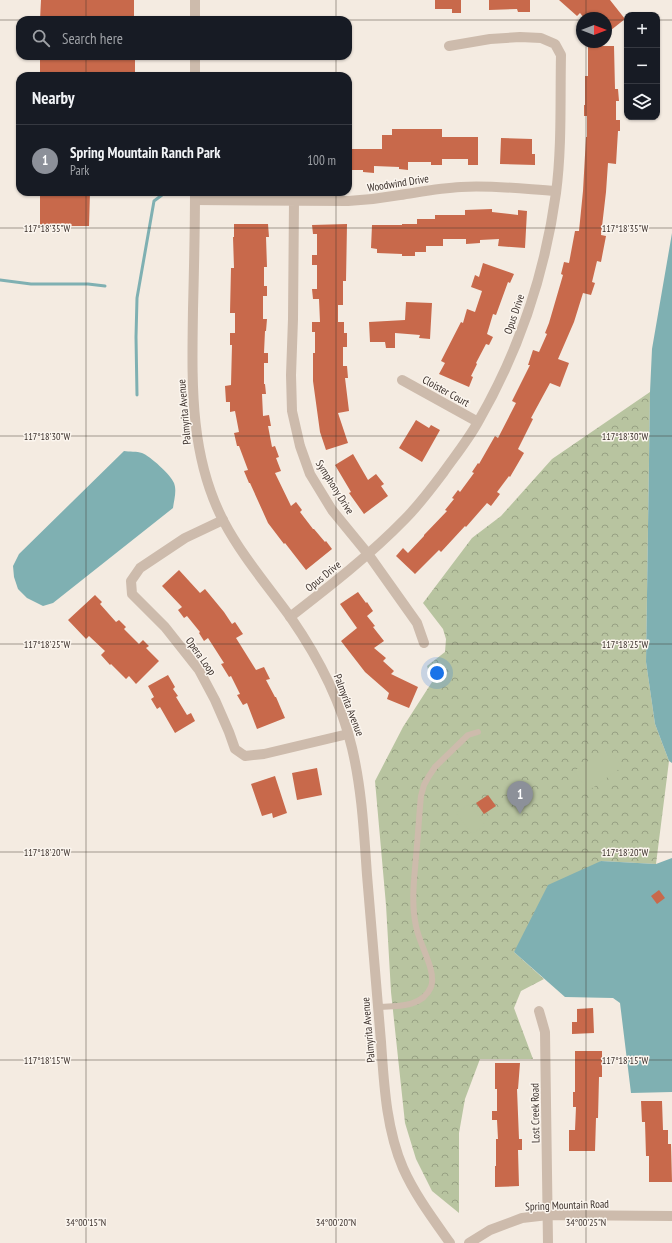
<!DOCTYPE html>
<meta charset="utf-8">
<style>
body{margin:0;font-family:"PT Sans Narrow",sans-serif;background:#242831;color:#f1f3f6}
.controls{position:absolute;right:12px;top:12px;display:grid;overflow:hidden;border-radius:8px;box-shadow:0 1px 3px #0004}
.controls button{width:36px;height:36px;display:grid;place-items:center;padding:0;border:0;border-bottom:1px solid #363941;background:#171b24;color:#f1f3f6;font:20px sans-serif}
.compass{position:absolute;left:576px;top:12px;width:36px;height:36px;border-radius:50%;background:#171b24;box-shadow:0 1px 3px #0004;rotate:90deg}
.you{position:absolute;left:437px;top:673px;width:14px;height:14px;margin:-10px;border:3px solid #fff;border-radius:50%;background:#1a73e8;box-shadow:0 0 0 6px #1a73e833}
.badge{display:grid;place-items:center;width:26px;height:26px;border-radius:50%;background:#8c9099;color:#fff;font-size:13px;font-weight:700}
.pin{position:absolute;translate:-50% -33px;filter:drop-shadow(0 1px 2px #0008)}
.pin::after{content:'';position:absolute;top:21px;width:14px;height:12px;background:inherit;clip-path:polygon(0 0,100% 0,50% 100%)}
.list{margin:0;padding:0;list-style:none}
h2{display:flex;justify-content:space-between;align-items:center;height:52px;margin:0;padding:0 16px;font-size:17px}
h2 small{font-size:13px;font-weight:400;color:#9ea1a6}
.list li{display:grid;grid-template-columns:26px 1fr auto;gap:12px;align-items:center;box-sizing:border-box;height:72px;padding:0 16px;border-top:1px solid #363941}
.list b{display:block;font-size:15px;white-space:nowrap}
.list p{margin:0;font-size:13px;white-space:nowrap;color:#9ea1a6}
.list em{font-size:13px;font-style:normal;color:#9ea1a6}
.icon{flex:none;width:22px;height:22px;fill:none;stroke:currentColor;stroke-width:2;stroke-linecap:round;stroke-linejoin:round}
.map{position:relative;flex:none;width:672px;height:1243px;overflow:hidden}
.search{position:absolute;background:#171b24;box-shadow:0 1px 3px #0004;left:16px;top:16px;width:336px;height:44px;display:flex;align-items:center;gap:10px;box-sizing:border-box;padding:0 14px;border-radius:12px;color:#9ea1a6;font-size:15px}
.panel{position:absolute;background:#171b24;box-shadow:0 1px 3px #0004;left:16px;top:72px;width:336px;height:124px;border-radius:12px}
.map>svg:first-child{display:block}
.park{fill:url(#park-crowns)}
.pitch{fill:#b8c4a0}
.water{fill:#7fb0b2}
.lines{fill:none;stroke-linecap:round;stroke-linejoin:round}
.stream{stroke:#7fb0b2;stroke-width:3}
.building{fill:#c8694b}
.service{stroke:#cdbbac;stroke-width:6}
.minor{stroke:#cdbbac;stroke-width:10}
.tertiary{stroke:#cdbbac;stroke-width:10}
.ticks{fill:none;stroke:#3b302b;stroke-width:1;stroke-opacity:0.45}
.labels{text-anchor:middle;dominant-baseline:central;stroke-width:3;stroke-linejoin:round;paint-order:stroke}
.street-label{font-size:11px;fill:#3b302b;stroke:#fbf5ee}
.ticks-label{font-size:10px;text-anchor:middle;fill:#3b302b;stroke:#fbf5ee;stroke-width:3;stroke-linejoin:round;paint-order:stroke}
</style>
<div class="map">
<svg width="672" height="1243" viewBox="0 0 672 1243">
<defs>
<pattern id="park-crowns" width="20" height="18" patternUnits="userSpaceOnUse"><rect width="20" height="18" fill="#b8c4a0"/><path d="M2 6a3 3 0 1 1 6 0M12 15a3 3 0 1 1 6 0" fill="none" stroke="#97a083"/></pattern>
</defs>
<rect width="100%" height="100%" fill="#f4ebe1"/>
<path class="park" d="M650,392L646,662L655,724L669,761L656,864L601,861L514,952L544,979L521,991L514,1008L533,1059H480L465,1099L459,1133V1213L432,1191L416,1159L405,1123L391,992L386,905L375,781L403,727L432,682L427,666L445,652L446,639L443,629L423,603L472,538L501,516L552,459Z"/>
<path class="pitch" d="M608,747L622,767L588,791L574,771Z
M469,804L485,825L472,834L456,813Z"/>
<path class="water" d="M672,233V763L669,761L655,724L646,662L650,392L652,349Z
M124,451C129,452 137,451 142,453C150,456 171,475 174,483C177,491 174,500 173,508L53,603L43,606L27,598L18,589L14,577L13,566L19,554Z
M672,858V1092L631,1093L620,1003L613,998L565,997L514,952L548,885L601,861L656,864Z"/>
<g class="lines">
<path class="stream" d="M0,280L31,284H88L105,286
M137,395L136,337L137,298L154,201L162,195"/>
</g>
<path class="building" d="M41,0H134V20H40Z
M435,0H461V13H452V9H435Z
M489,0H530V12H518L517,9L489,10Z
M559,0H610L625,19L606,34V18H584L580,13L577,16Z
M588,46H614L615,89H618L619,101H616V120H620V131H618L616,164L608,163L606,192L601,235L606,236L601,262L597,261L592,282L595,283L591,295L583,293L574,322L558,359L569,363L560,387L550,383L531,418L533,419L518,449L524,453L510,477L509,476L497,492L500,494L491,506L487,503L466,527L465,526L441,552L439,550L415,574L396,556L403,548L408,553L424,536V535L447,511L445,510L454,499L452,498L458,490L460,492L474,473L472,472L478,463L479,464L495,436L498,438L516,403L512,401L530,365H528L533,350L539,352L547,334L545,333L549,323L563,275L561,274L564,262L569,263L575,231H579L583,191L586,137H587V116H584V105H585V76H588Z
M40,56H135V76H40Z
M392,129H442V137H478V165H468V159H442V165H431V162H408V170L399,169V167L374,166V173L363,172V170H349L350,149H382V135H392Z
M501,138L532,139V154H535V165L500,164Z
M40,192H90L89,226H40Z
M492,209V212L518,215V210L527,211L525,248L498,246L499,239L480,240V243L466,244V239H443V246H426V252H415V256H402V254L377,253V249L371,248L372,225H402V224H417V219H435V215H465V210Z
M234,224H268L269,237H266L267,267H264V286H267V296H263V319H267L266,331H265L264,353H268V363H264V384H265L266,394H262L263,416L269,415L271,426H268L272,447L275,446L279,457L276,458L281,471L275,473L291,506L296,502L302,510L300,512L313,529H314L325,542L326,541L332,549L306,570L285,543L284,544L268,523L250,483H249L244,471L248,470L239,446H237L234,433L239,432L235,411L230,412V402H226L225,386L231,385L232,345H230V333H235V313H230L231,268H234L233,237H234Z
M347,224L346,281H343V305H338V322H344V333H347V347H343V366H347L348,378H345L349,411L338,413L348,443L326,450L320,432L313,381V353H315V332H312V322H320L319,299H313L312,289H317V265H312V255H317V234H313L312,225Z
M483,263L514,274L510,283L508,282L496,315L493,314L487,334L493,337L489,345L486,344L476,363L477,364L471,376L473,377L469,387L439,374L445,363L441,361L461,322L463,323L467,309L475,312L482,291L471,287L475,275L479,277Z
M406,302L432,303L430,339L419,338L420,335L395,333V348H386L385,342H370L369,322L405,320Z
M416,420L429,428L431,425L440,430L422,462L399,448Z
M353,454L368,480L376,474L384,484L381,486L388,496L364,514L349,493L351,492L335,465Z
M179,570L200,593L205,589L224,612L232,624L235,622L243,634L236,638L256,670L264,667L270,679L266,680L275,697H276L285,718L257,729L247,703L243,705L237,695L240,694L231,676L229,677L221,664L224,663L208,638L204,641L199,633L200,632L187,616L184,618L178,610L182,607L162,586Z
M358,592L366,603L367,602L373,611L367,616L375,626L373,627L384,641L374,648L386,658L383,661L394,671L391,674L418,687L409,708L387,699L389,693L365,672L341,641L357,628L340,604Z
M95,595L102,602L100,604L116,622L119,620L126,627L124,629L139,644L143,640L149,646L146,648L159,661L136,684L129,676L126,679L111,664L110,665L101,655L105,651L89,636L86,639L68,620Z
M168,675L175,687L173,689L178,696L176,697L187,715L191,713L195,721L175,733L160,707L157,709L151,699L154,697L148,686Z
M317,768L322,795L297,800L292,773Z
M275,776L287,813L273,818L272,813L262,816L251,784Z
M488,795L496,806L484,814L476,803Z
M659,890L665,898L657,904L651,896Z
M593,1008L594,1033L572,1034V1022H577V1009Z
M575,1051H602V1077H599L598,1118H596L595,1151H569V1130H575L576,1107H573V1092H575Z
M495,1063H520L518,1089H517L519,1139H522V1150H518L519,1186L495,1187V1166H496V1139H498L497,1120H492V1111H497V1089H495Z
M641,1101H662L663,1130H668V1144H671L672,1182H649V1156H646L645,1122H642Z"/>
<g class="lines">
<path class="service" d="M377,1007C396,1006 422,1008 431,987C437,971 419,944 416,926C411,903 414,880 416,857C418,836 419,816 421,796L424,785L429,776L435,767L468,735L478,732"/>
<path class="minor" d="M195,200L348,201C366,200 383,198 400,195C420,192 440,188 461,187C492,185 524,189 556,191
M294,201L293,319L291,375L292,411L300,446L310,474L332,510L368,554L417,623L424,643
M402,380L478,422
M223,520L185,538L140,568L131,581L132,594L165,627L199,670L215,700L229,732L235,749L245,756L264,754L348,734
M290,617C330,586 370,555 405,519C419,505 431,489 443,473C455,456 468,440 478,422C519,351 545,273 556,193C562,147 560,101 561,55L555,44L541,38L520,37L490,39L449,46
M539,1011L545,1032L548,1243"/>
<path class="tertiary" d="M195,20V0
M195,56V76
M195,192C195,231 194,270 193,309C192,381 189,456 224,522C242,556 268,586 291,618C318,657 341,701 352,748C362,790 364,833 367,875C372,931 376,987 381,1042C384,1084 386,1128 403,1168C415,1195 433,1219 450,1243
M469,1243L490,1230L522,1218L548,1215L672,1216"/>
</g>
<path class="ticks" d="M86,0V20M336,0V20M586,0V18M0,20H20M348,20H582M606,20H627M657,20H672M586,42V1243M86,56V76M336,56V76M86,192V1243M336,192V1243M0,228H672M0,436H672M0,644H672M0,852H672M0,1060H672"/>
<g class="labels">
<g class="street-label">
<text transform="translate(398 183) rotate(-9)">Woodwind Drive</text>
<text transform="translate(514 314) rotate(-71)">Opus Drive</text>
<text transform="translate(446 391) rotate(29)">Cloister Court</text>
<text transform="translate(184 412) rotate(-95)">Palmyrita Avenue</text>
<text transform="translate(335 487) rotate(58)">Symphony Drive</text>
<text transform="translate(323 576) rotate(-39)">Opus Drive</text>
<text transform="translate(201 656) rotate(55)">Opera Loop</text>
<text transform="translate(349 705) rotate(69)">Palmyrita Avenue</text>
<text transform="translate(368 1030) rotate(-95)">Palmyrita Avenue</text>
<text transform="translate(535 1113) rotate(-91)">Lost Creek Road</text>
<text transform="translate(567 1205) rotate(-2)">Spring Mountain Road</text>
</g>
</g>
<g class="ticks-label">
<text x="625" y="232">117°18'35"W</text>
<text x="47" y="232">117°18'35"W</text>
<text x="47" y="440">117°18'30"W</text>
<text x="625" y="440">117°18'30"W</text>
<text x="625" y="648">117°18'25"W</text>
<text x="47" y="648">117°18'25"W</text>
<text x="625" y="856">117°18'20"W</text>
<text x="47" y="856">117°18'20"W</text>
<text x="625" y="1064">117°18'15"W</text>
<text x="47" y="1064">117°18'15"W</text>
<text x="86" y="1226">34°00'15"N</text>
<text x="336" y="1226">34°00'20"N</text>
<text x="586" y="1226">34°00'25"N</text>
</g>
</svg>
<div class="controls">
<button>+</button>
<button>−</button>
<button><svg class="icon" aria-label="layers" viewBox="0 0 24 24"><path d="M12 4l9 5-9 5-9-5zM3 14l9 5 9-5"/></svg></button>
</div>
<svg class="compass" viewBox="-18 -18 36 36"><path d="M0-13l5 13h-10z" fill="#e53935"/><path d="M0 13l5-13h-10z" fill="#9ea1a6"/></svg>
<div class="you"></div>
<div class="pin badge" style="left:520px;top:814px">1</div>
<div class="search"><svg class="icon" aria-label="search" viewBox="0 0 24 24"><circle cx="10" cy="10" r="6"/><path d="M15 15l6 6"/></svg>Search here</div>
<section class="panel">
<h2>Nearby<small></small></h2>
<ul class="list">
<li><span class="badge">1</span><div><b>Spring Mountain Ranch Park</b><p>Park</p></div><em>100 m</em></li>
</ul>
</section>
</div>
